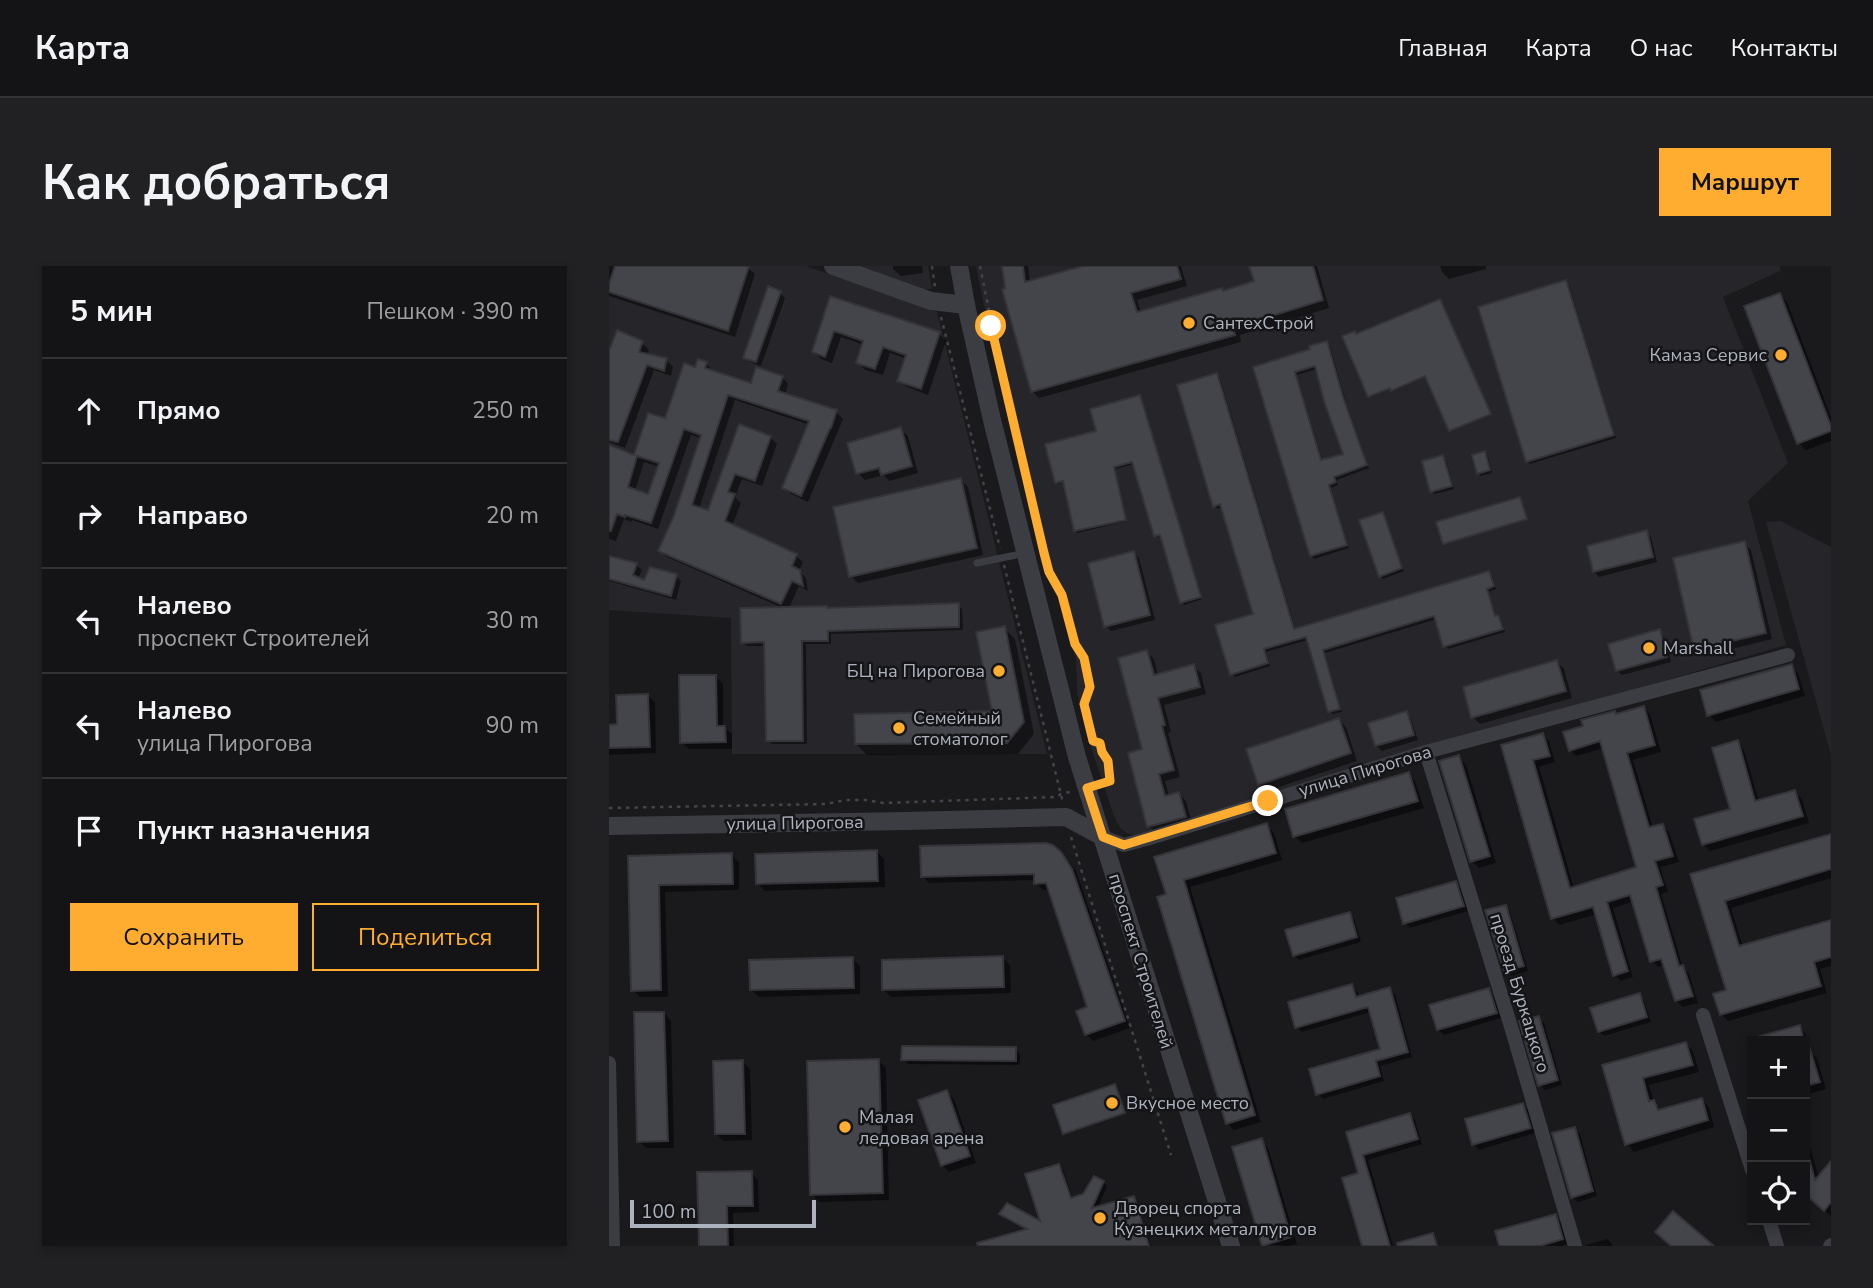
<!DOCTYPE html>
<html lang="ru">
<meta charset="utf-8">
<style>
body{margin:0;font-family:"Nunito Sans",sans-serif;background:#212123;color:#f1f3f6}
.controls{position:absolute;right:21px;bottom:21px;display:grid;overflow:hidden;border-radius:0px;box-shadow:0 4px 10px #0003}
.controls button{width:63px;height:63px;display:grid;place-items:center;padding:0;border:0;border-bottom:2px solid #333335;background:#141416;color:#f1f3f6;font:35px sans-serif}
.scale{position:absolute;left:21px;bottom:18px;width:186px;box-sizing:border-box;padding-left:7px;border:4px solid #acb2be;border-top:0;font-size:19px;line-height:24px;white-space:nowrap;color:#acb2be;-webkit-text-stroke:5px #151518;paint-order:stroke}
.stop{position:absolute;width:21px;height:21px;margin:-16px;border:5px solid #ffad30;border-radius:50%;background:#fff}
.stop.end{background:#ffad30;border-color:#fff;box-shadow:0 2px 7px #0008}
.list{margin:0;padding:0;list-style:none}
h2{display:flex;justify-content:space-between;align-items:center;height:91px;margin:0;padding:0 28px;font-size:30px}
h2 small{font-size:23px;font-weight:400;color:#9d9ea1}
.list li{display:grid;grid-template-columns:46px 1fr auto;gap:21px;align-items:center;box-sizing:border-box;height:105px;padding:0 28px;border-top:2px solid #333335}
.list b{display:block;font-size:26px;white-space:nowrap}
.list p{margin:0;font-size:23px;white-space:nowrap;color:#9d9ea1}
.list em{font-size:23px;font-style:normal;color:#9d9ea1}
.actions{display:flex;gap:14px;padding:21px 28px}
.actions a{flex:1;padding:16px 0;border:2px solid #ffad30;border-radius:0px;text-align:center;font-size:24px;color:#ffad30}
.actions .main{background:#ffad30;color:#111}
.icon{flex:none;width:38px;height:38px;fill:none;stroke:currentColor;stroke-width:2;stroke-linecap:round;stroke-linejoin:round}
.map{position:relative;flex:none;width:1222px;height:980px;overflow:hidden;border-radius:0px}
header{display:flex;align-items:center;gap:42px;box-sizing:border-box;height:98px;padding:0 35px;background:#141416;border-bottom:2px solid #333335}
header strong{font-size:33px}
nav{display:flex;gap:38px;margin-inline-start:auto;font-size:24px}
.intro{display:flex;align-items:center;justify-content:space-between;box-sizing:border-box;height:168px;padding:0 42px}
h1{margin:0;font-size:49px}
.button{padding:18px 32px;border-radius:0px;background:#ffad30;color:#111;font-size:24px;font-weight:700}
main{display:flex;gap:42px;padding:0 42px}
aside{flex:1;background:#141416;border-radius:0px;box-shadow:0 4px 10px #0003}
.map>svg:first-child{display:block}
.built{fill:#26262a}
.shadow{fill:#0007;fill-rule:evenodd}
.building{fill:#44454a;stroke:#343439;stroke-width:2;fill-rule:evenodd}
.lines{fill:none;stroke-linecap:round;stroke-linejoin:round}
.path{stroke:#41444a;stroke-width:2.5;stroke-dasharray:3.5 5;stroke-linecap:butt}
.service{stroke:#3b3d43;stroke-width:7}
.minor{stroke:#3b3d43;stroke-width:14}
.tertiary{stroke:#3b3d43;stroke-width:18}
.route{stroke:#ffad30;stroke-width:9}
.poi-dot{fill:#ffad30;stroke:#151518;stroke-width:2.5}
.labels{text-anchor:middle;dominant-baseline:central;stroke-width:5;stroke-linejoin:round;paint-order:stroke}
.poi-label{font-size:18px;fill:#acb2be;stroke:#151518;text-anchor:start}
.street-label{font-size:18px;fill:#acb2be;stroke:#151518}
</style>
<header>
<strong>Карта</strong>
<nav><a>Главная</a><a>Карта</a><a>О нас</a><a>Контакты</a></nav>
</header>
<div class="intro"><h1>Как добраться</h1><a class="button">Маршрут</a></div>
<main>
<aside>
<h2>5 мин<small>Пешком · 390 m</small></h2>
<ul class="list">
<li><svg class="icon" aria-label="ahead" viewBox="0 0 24 24"><path d="M12 20V5M6 11l6-6 6 6"/></svg><div><b>Прямо</b></div><em>250 m</em></li>
<li><svg class="icon" aria-label="right" viewBox="0 0 24 24"><path d="M7 20v-9h11M14 6l5 5-5 5"/></svg><div><b>Направо</b></div><em>20 m</em></li>
<li><svg class="icon" aria-label="left" viewBox="0 0 24 24"><path d="M17 20v-9H6M10 6l-5 5 5 5"/></svg><div><b>Налево</b><p>проспект Строителей</p></div><em>30 m</em></li>
<li><svg class="icon" aria-label="left" viewBox="0 0 24 24"><path d="M17 20v-9H6M10 6l-5 5 5 5"/></svg><div><b>Налево</b><p>улица Пирогова</p></div><em>90 m</em></li>
<li><svg class="icon" aria-label="arrive" viewBox="0 0 24 24"><path d="M6 21V4h12l-3 4 3 4H6"/></svg><div><b>Пункт назначения</b></div></li>
</ul>
<div class="actions"><a class="main">Сохранить</a><a>Поделиться</a></div>
</aside>
<div class="map">
<svg width="1222" height="980" viewBox="0 0 1222 980">
<rect width="100%" height="100%" fill="#1a1a1d"/>
<path class="built" d="M0,0H197L328,46L438,488H123L122,352L0,344Z
M246,0H319L323,23H312Z
M367,0H1171V5L1114,31L1179,197L1139,235L1177,379L528,569L519,568L511,562L505,550L481,478L468,427L467,393L452,334L437,306L395,135Z
M1172,255L1222,281V489L1157,256Z"/>
<path class="shadow" d="M0,0H135L139,2L146,8L126,71L0,30Z
M284,0H313L314,7L292,10L284,3Z
M395,0H419L421,17L481,0H572L578,20L528,34L532,46L647,16L642,0H708L720,42L631,69L632,76L430,132L423,125L398,23Z
M831,0H877V3L840,13L833,6Z
M957,16L960,19L1007,172L921,198L918,195Z
M171,27L176,32L152,100L141,96L136,91Z
M1171,29L1178,36L1222,151V175L1197,184L1190,177Z
M222,32L330,68L337,75L319,129L298,121L290,114L298,93L281,87L274,109L256,104L249,96L255,79L232,71L223,97L212,93L205,86Z
M832,36L881,149L842,165L818,110L785,125L783,122L762,131L735,71L747,70Z
M33,77L40,84L37,90L57,94L64,101L62,110L45,104L16,182L0,176V86Z
M718,77L721,80L737,136L760,202L728,214L729,219L722,222L740,282L705,293L702,289L646,102L703,84ZM708,103L736,189L714,196L688,109Z
M97,98L104,105L143,119L173,111L179,118L176,129L227,146L234,153L199,236L182,228L175,222L201,159L126,134L90,243L100,246L131,160L161,171L168,178L153,220L133,213L126,231L132,237L123,260L187,290L194,296L190,305L197,312L199,325L190,320L180,342L219,343L349,339L353,343L354,364L222,368V378H197L198,478H163L159,474L157,380H138L134,376L176,343L58,291L51,284L65,253L92,172L82,169L49,263L23,254L22,256L15,253L7,275L0,273V189L26,191L57,154L87,103ZM35,196L50,201L40,230L26,225Z
M608,109L611,112L687,365L880,307L883,310L887,323L880,326L887,351L892,354L896,366L839,383L836,380L828,353L716,387L733,446L724,448L721,445L699,374L657,386L661,400L626,411L623,408L646,349L614,241L609,243L606,240Z
M530,131L532,133L593,333L575,339L553,270L549,271L547,269L525,198L506,203L518,255L468,267L466,264L456,216L449,218L447,216Z
M291,163L299,170L309,207L280,215L275,209L256,214L249,207Z
M876,187L879,190L883,207L872,210L869,207Z
M834,191L837,194L845,223L826,228L823,225Z
M352,214L359,221L374,289L249,317L242,310Z
M911,234L917,254L835,277Z
M773,248L776,251L795,305L774,313L771,310Z
M1037,266L1042,271L1048,296L990,311L985,306Z
M1135,277L1142,284L1163,373L1094,390L1087,383Z
M525,287L530,292L546,354L502,365L497,360Z
M0,292L27,299L33,304L29,313L36,316L67,310L72,315L67,334L0,315Z
M395,362L406,373L425,468L409,488L258,489L247,478L385,446Z
M1050,365L1055,371L1062,396L1013,409L1008,404Z
M538,386L545,393L549,409L584,400L592,407L597,428L555,439L562,466L559,467L571,511L556,515L560,530L570,528L577,535L583,557L547,567L540,560L535,484Z
M948,396L955,403L963,432L871,458L864,451Z
M1182,400L1189,407L1196,430L1107,456L1100,449Z
M107,411L114,418V461L123,468V483H80L73,476Z
M38,429L46,436L47,487L0,489V460H9Z
M1035,442L1041,448L1052,486L1024,494L1044,562L1053,560L1060,566L1070,596L1051,601L1059,626L1052,628L1074,702L1080,707L1089,737L1073,741L1067,734L1056,699L1049,701L1043,695L1023,636L1004,642L1024,711L1012,715L1006,709L988,648L950,659L944,652L894,481L934,469L940,475L946,496L930,501L965,622L1029,602L995,482L967,490L961,484L1008,449Z
M797,447L802,453L809,474L773,485L767,479Z
M730,454L737,461L748,495L658,525L651,518Z
M1128,476L1135,484L1150,536L1186,526L1193,533L1200,557L1101,585L1094,578L1123,544Z
M850,491L857,499L887,597L870,602L863,595Z
M799,508L806,515L815,542L693,577L685,570Z
M657,559L665,567L673,594L581,621L652,856L625,864L618,857L560,629L548,592Z
M1222,570V612L1122,642L1134,681L1222,656V700L1211,703L1218,727L1119,755L1112,748L1119,726L1083,609Z
M443,580L461,597L467,605L521,762L484,775L477,768L481,742L441,624H434L427,617V614L320,617L313,610Z
M268,586L275,593L276,621L156,625L149,618Z
M122,589L130,596V624L56,626L59,731H31L24,724L20,591Z
M846,616L851,622L859,645L801,662L796,657Z
M896,641L901,646L919,705L902,710L896,704Z
M740,648L745,653L752,676L690,694L685,689Z
M394,692L401,699L402,727L282,731L275,724Z
M244,693L251,700V728L150,731L142,724Z
M743,720L748,725L750,732L780,723L786,728L803,791L771,800L775,815L714,833L709,828L773,784L762,746L693,766L688,761Z
M879,724L884,729L892,752L835,769L829,764Z
M1030,729L1035,734L1042,756L995,770L990,765Z
M55,747L62,755L65,882H37L30,875Z
M930,752L935,757L953,819L936,824L931,819Z
M1190,761L1197,768L1203,787L1208,792L1217,823L1196,829V775H1162L1161,770Z
M1077,778L1084,785L1090,806L1040,819L1045,836L1053,845L1093,834L1100,841L1105,861L1025,886L1018,878L995,800Z
M406,783L411,788V799L299,798L294,793Z
M270,795L277,802L280,934L210,936L203,928Z
M134,796L141,803L143,874L115,875L107,868Z
M506,821L516,848L455,867Z
M337,826L345,833L367,897L340,906L333,899Z
M914,839L919,844L926,867L870,884L865,878Z
M801,849L806,854L813,878L759,894L784,980H758L751,909L739,867Z
M965,863L971,868L988,930L969,936L963,931Z
M1196,864L1210,912L1222,898V950L1196,927Z
M652,874L659,882L688,978L681,980L655,979Z
M450,900L454,904L464,933L476,930L494,916L498,920L489,942L524,932L528,936L542,980H375L419,964L396,952L392,948L434,959Z
M142,907L149,914L150,946L124,947L125,980H91L89,908Z
M946,950L951,955L958,978L953,980H892Z
M999,973L1004,980H977V979Z"/>
<path class="building" d="M6,0H140L119,65L0,26V18Z
M393,0H414L416,16L474,0H568L572,13L522,27L528,46L613,22L614,25L645,15L640,0H704L714,34L624,62L626,69L422,126L393,23L396,22Z
M957,14L1005,169L917,196L869,41Z
M159,20L172,25L147,96L134,92Z
M1171,27L1222,160V165L1188,178L1135,40Z
M221,30L331,66L312,123L288,115L297,89L274,81L266,103L247,97L254,75L225,65L216,91L203,86Z
M831,33L882,148L840,165L816,110L782,125L781,122L759,131L733,70L746,65L747,68Z
M8,64L34,75L30,86L58,92L55,105L38,99L9,176L0,174V85Z
M718,75L734,131L758,199L725,211L727,216L720,219L738,279L701,290L644,101L701,83L700,80ZM706,100L715,135L734,188L712,194L686,106Z
M89,93L98,96L96,102L142,117L147,101L174,110L169,125L228,144L222,162H221L192,230L173,222L200,155L119,129L83,239L99,244L130,158L162,170L146,215L126,208L119,226L126,228L116,255L188,288L183,300L191,304L194,320L183,315L172,338L49,285L64,252L92,169L75,163L42,257L16,249V251L8,248L2,265H0V179L25,189L39,147L56,152L75,97L86,101ZM28,190L50,197L39,228L19,221Z
M608,107L685,363L880,305L885,320L878,323L886,350L889,349L894,363L834,381L825,350L714,384L731,443L719,446L697,371L655,383L659,397L621,409L606,359L644,348L611,238L604,241L568,119Z
M531,129L592,331L571,337L551,269L545,270L523,196L505,201L517,254L465,265L454,215L446,217L436,178L487,165L481,143Z
M292,161L303,200L272,209L270,202L247,208L238,177Z
M876,185L881,204L868,208L863,189Z
M834,189L843,220L821,226L813,195Z
M352,212L368,282L240,311L224,241Z
M911,231L918,253L834,278L827,256Z
M774,246L793,302L770,311L750,254Z
M1038,264L1044,291L984,306L978,280Z
M1136,275L1157,367L1085,384L1064,292Z
M525,285L541,349L495,361L479,297Z
M0,290L28,297L24,309L35,314L41,301L68,308L62,330L0,313Z
M350,337V361L219,365V375H193L194,475H157L155,376L132,377L131,342L218,340V342Z
M396,360L415,456L398,477L246,478L245,448L383,445L367,366Z
M1051,363L1058,391L1007,405L999,378Z
M538,384L545,409L585,398L591,421L549,432L556,459L553,460L565,504L550,508L556,530L570,526L577,551L538,561L519,487L533,483L509,392Z
M948,394L957,425L862,452L854,421Z
M1183,398L1190,423L1098,450L1091,424Z
M70,409H107L108,460H116L117,476L71,477Z
M39,428L41,481L0,482V459L8,458L7,429Z
M1035,440L1046,479L1018,487L1040,561L1054,558L1064,590L1046,595L1054,619L1047,621L1070,700L1074,699L1084,730L1066,735L1052,693L1041,696L1021,629L998,636L1019,705L1004,710L984,641L942,653L892,479L934,467L941,490L924,494L961,622L1027,601L991,475L960,485L954,466L974,460L972,454L1006,445L1007,448Z
M798,445L805,469L766,480L759,457Z
M730,452L742,487L649,519L637,483Z
M1129,474L1146,535L1186,524L1194,550L1093,579L1085,553L1121,543L1103,482Z
M850,489L881,590L861,596L830,495Z
M800,506L809,535L684,571L676,543Z
M658,557L667,587L575,614L646,849L617,858L548,631L557,628L545,591Z
M1222,568V603L1116,635L1130,680L1222,654V691L1205,696L1212,720L1111,749L1104,728L1117,724L1081,608Z
M437,577L444,579L452,586L463,603L516,755L476,769L467,745L478,741L437,617L425,618V608L312,611L311,580Z
M268,584L269,615L147,618L146,588Z
M123,587L124,618L50,619L52,724L22,725L19,590Z
M847,615L855,640L794,658L787,632Z
M897,639L915,700L895,705L876,644Z
M741,646L748,671L684,690L676,664Z
M394,690L395,721L273,724V694Z
M244,691L245,722L141,724L140,694Z
M743,718L747,731L781,721L799,786L767,795L771,810L707,829L700,803L771,783L759,741L686,762L679,736Z
M880,722L888,747L828,764L820,739Z
M1031,727L1038,751L989,766L981,742Z
M25,746H55L59,875L28,876Z
M930,750L949,814L929,820L910,755Z
M1191,759L1195,775H1145V772Z
M1196,773H1198L1211,816L1196,820Z
M1077,776L1084,799L1034,812L1040,835L1045,834L1049,844L1093,832L1099,854L1016,879L993,799Z
M293,780L407,781V795L292,794Z
M270,793L274,927L201,929L198,795Z
M134,794L136,868H106L104,795Z
M506,818L516,847L454,868L444,839Z
M338,824L361,890L332,900L309,834Z
M914,837L922,862L863,879L856,853Z
M801,847L809,873L754,889L781,980H753L733,912L749,907L737,866Z
M966,861L984,925L962,932L943,867Z
M653,872L682,971L653,980L623,881Z
M1196,888H1199L1206,914L1222,895V936L1215,945L1196,928Z
M450,898L462,932L474,928L485,910L495,915L483,942L525,930L540,980H369L368,977L418,963L390,948L398,937L431,955L416,908Z
M143,905L144,940H118L119,980H90L88,906Z
M1064,945L1105,980H1062L1046,966Z
M947,948L954,973L931,980H890L886,965Z
M824,967L828,980H789L788,977Z"/>
<g class="lines">
<path class="path" d="M323,0L326,21
M371,0L401,149L435,287L440,306L453,329L466,378L475,392L481,420L475,438L484,475L490,477L493,486L498,495L501,515L492,518
M332,51L391,282
M395,299L454,537
M0,542L217,538L237,534H257L274,537L447,531L452,528L465,525
M462,571L562,889"/>
<path class="service" d="M368,297L417,287"/>
<path class="minor" d="M817,486L903,764L966,980
M494,571L515,579L541,572L817,486L1179,389
M1094,749L1143,904
M0,797L4,980
M1160,954L1168,980
M1221,980L1222,979"/>
<path class="tertiary" d="M224,0L322,35L357,39
M350,0L357,39L383,154L468,491L622,980
M0,560L297,555L457,551L494,571"/>
</g>
<g class="lines">
<path class="route" d="M382,60L435,287L440,306L453,329L466,378L475,392L481,421L475,438L484,475L491,477L493,486L499,495L501,515L478,522L494,571L515,579L659,535"/>
</g>
<g class="poi-dot">
<circle cx="580" cy="57" r="7"/>
<circle cx="1172" cy="89" r="7"/>
<circle cx="1040" cy="382" r="7"/>
<circle cx="390" cy="405" r="7"/>
<circle cx="290" cy="462" r="7"/>
<circle cx="503" cy="837" r="7"/>
<circle cx="236" cy="861" r="7"/>
<circle cx="491" cy="952" r="7"/>
</g>
<g class="labels">
<g class="poi-label">
<text x="594" y="57">СантехСтрой</text>
<text x="1158" y="89" text-anchor="end">Камаз Сервис</text>
<text x="1054" y="382">Marshall</text>
<text x="376" y="405" text-anchor="end">БЦ на Пирогова</text>
<text x="304" y="452">Семейный<tspan x="304" dy="21">стоматолог</tspan></text>
<text x="517" y="837">Вкусное место</text>
<text x="250" y="851">Малая<tspan x="250" dy="21">ледовая арена</tspan></text>
<text x="505" y="942">Дворец спорта<tspan x="505" dy="21">Кузнецких металлургов</tspan></text>
</g>
<g class="street-label">
<text transform="translate(756 505) rotate(-17)">улица Пирогова</text>
<text transform="translate(186 557) rotate(-1)">улица Пирогова</text>
<text transform="translate(532 695) rotate(73)">проспект Строителей</text>
<text transform="translate(911 727) rotate(73)">проезд Буркацкого</text>
</g>
</g>
</svg>
<div class="controls">
<button>+</button>
<button>−</button>
<button><svg class="icon" aria-label="locate" viewBox="0 0 24 24"><circle cx="12" cy="12" r="6"/><path d="M12 2v4M12 18v4M2 12h4M18 12h4"/></svg></button>
</div>
<div class="scale">100 m</div>
<div class="stop" style="left:382px;top:60px"></div>
<div class="stop end" style="left:659px;top:535px"></div>
</div>
</main>
